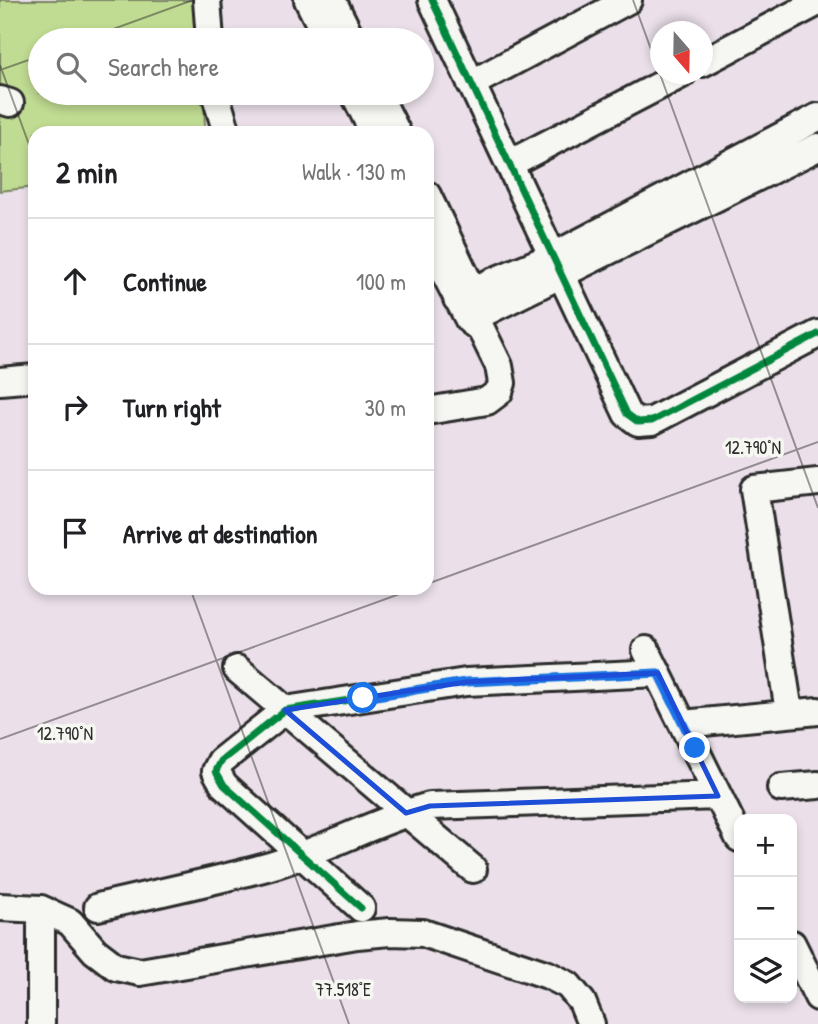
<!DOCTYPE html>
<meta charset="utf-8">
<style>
body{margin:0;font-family:"Patrick Hand",sans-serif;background:#f2f2f2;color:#202124}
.controls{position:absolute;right:21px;bottom:21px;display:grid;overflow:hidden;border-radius:14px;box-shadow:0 4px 10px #0003}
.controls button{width:63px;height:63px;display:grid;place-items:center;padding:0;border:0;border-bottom:2px solid #e0e0e0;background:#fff;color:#202124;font:35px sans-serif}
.compass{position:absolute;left:650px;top:21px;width:63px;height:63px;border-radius:50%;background:#fff;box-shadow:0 4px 10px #0003;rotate:160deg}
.stop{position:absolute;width:21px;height:21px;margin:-16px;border:5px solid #1a73e8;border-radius:50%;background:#fff}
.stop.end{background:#1a73e8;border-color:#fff;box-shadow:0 2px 7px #0008}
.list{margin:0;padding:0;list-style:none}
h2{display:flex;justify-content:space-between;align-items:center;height:91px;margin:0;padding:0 28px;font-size:30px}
h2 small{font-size:23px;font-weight:400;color:#757577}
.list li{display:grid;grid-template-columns:46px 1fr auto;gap:21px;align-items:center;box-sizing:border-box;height:126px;padding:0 28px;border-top:2px solid #e0e0e0}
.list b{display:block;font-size:26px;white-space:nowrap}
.list em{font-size:23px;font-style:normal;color:#757577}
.icon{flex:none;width:38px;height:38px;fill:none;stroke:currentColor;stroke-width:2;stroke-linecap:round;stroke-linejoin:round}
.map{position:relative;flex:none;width:818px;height:1024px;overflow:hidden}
.search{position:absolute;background:#fff;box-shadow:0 4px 10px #0003;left:28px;top:28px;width:406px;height:77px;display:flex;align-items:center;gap:18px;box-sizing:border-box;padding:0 24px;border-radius:38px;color:#757577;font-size:26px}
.panel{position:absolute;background:#fff;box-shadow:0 4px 10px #0003;left:28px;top:126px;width:406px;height:469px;border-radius:21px}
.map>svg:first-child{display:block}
.green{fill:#c0db92;stroke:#76835e;stroke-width:2}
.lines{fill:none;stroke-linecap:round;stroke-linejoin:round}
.minor-casing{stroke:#2b2b2b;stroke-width:32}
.minor{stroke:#f6f6f2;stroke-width:26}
.cycleway-casing{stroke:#f6f6f2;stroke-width:11}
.cycleway{stroke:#00873e;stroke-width:7}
.route{stroke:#1a73e8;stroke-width:9}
.marked{fill:none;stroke:#1d4ed8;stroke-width:5;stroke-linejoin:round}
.ticks{fill:none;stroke:#2b2b2b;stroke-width:2;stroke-opacity:0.45}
.ticks-label{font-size:18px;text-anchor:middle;fill:#2b2b2b;stroke:#f6f6f2;stroke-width:7;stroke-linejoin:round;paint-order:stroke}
</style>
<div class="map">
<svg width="818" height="1024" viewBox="0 0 818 1024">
<rect width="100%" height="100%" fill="#ebe0ea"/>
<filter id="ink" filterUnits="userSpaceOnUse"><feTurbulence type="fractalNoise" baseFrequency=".0143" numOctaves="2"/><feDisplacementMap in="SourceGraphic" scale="14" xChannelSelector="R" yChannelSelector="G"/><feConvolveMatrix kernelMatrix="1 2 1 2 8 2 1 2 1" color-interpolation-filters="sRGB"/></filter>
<g filter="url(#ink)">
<path class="green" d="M0,0H203V40H40V93H204L205,133H35V187L0,191Z"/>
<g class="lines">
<defs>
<path id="minor" d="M207,0L210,40
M308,0L328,40
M332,0L352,40
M432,0L627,414L638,422L652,421L818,334
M702,63L818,2
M471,84L628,0
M215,93L227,133
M354,93L374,133
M377,93L397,133
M0,100L10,103
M509,164L682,74
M427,195L479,304
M427,239L469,320L481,329L499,366L502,383L499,392L487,401L427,411
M457,299L473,290L554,256L818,117
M469,320L818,147
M0,381L35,378
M646,650L739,838
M237,669L473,869
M787,699L754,489L818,482
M683,724L818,711
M781,788L818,785
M0,907L41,909L70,922L95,951L116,967L140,972L357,935L390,932L423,933L548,975L568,985L582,1002L591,1024
M98,907C155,893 213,882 270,866C325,850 375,821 430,806L718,796
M361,908L224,785L216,771L221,761L285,710L466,682L658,673
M792,944L818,997
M41,1024V909"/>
</defs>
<use href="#minor" class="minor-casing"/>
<use href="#minor" class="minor"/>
<defs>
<path id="cycleway" d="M432,0L627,414L638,422L652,421L818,334
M361,908L224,785L216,771L221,761L285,710L466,682L658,673"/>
</defs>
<use href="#cycleway" class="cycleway-casing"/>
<use href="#cycleway" class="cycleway"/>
</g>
</g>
<g class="lines" filter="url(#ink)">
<path class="route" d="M363,698L466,682L658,673L695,748"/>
</g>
<path class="marked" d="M658,673L718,796L430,806L406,813L285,710L466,682Z"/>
<path class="ticks" d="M633,0L818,508M83,40L193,0M0,65L35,161M0,70L40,56M427,584L818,442M190,588L349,1024M0,739L416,588"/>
<g class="ticks-label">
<text x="753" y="454">12.790°N</text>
<text x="65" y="740">12.790°N</text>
<text x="343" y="996">77.518°E</text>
</g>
</svg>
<div class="controls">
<button>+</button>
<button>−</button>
<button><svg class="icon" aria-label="layers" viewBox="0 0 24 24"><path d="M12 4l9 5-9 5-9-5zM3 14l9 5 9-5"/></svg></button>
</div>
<svg class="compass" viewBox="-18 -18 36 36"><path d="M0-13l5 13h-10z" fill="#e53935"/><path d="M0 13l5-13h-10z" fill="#757577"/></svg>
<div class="stop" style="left:363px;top:698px"></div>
<div class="stop end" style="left:695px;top:748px"></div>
<div class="search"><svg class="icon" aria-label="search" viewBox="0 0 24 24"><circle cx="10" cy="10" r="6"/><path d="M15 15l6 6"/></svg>Search here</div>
<section class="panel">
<h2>2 min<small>Walk · 130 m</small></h2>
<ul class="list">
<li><svg class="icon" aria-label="ahead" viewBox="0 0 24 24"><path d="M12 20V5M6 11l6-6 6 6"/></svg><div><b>Continue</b></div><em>100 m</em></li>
<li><svg class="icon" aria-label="right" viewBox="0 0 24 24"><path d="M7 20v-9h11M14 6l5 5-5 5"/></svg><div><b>Turn right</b></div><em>30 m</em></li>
<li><svg class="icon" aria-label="arrive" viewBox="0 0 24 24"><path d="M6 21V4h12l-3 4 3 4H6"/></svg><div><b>Arrive at destination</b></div></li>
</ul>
</section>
</div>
